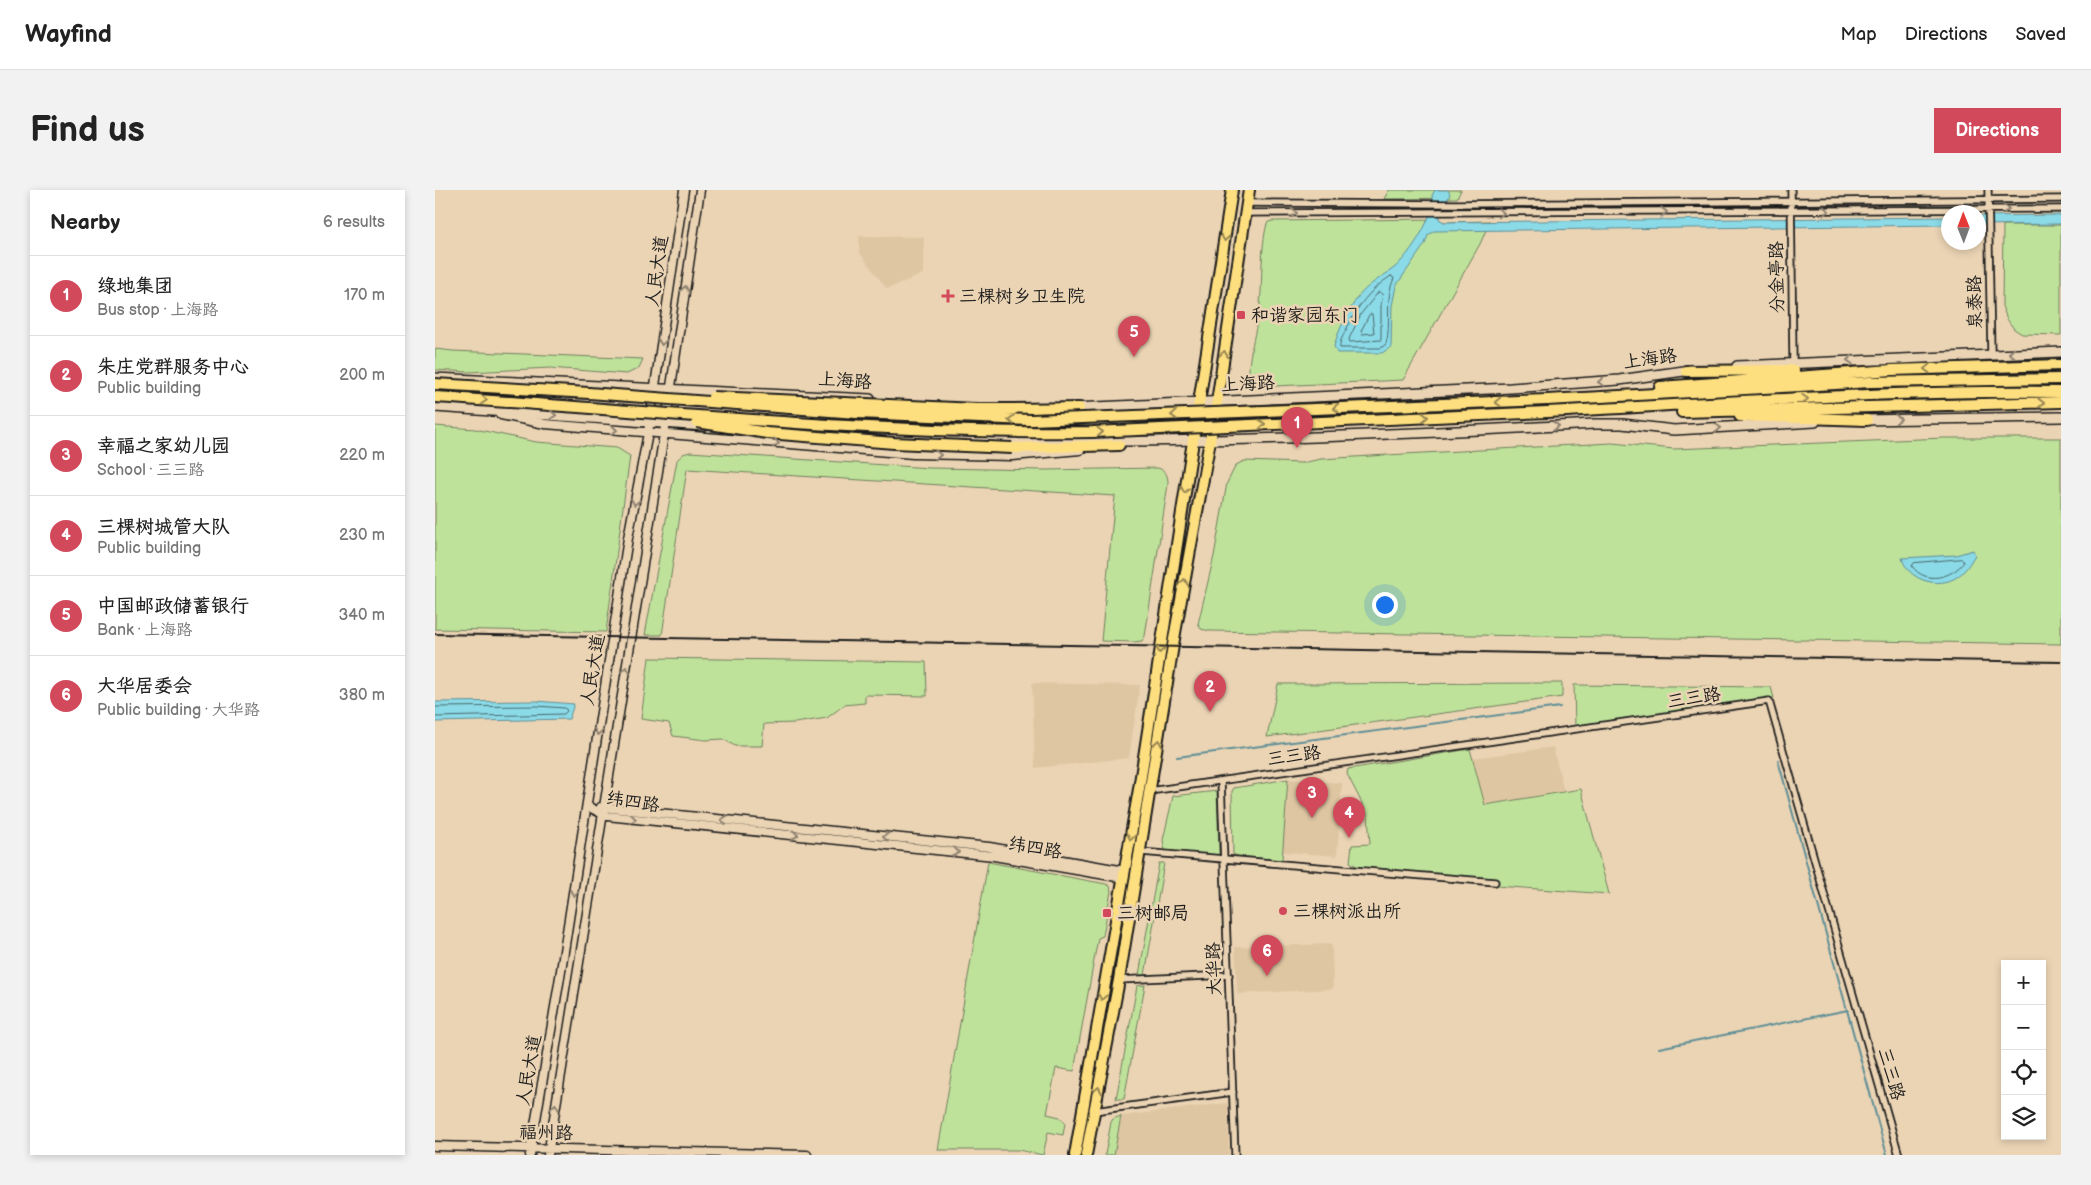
<!DOCTYPE html>
<meta charset="utf-8">
<style>
body{margin:0;font-family:"Balsamiq Sans","LXGW WenKai TC",sans-serif;background:#f2f2f2;color:#222}
.controls{position:absolute;right:15px;bottom:15px;display:grid;overflow:hidden;border-radius:0px;box-shadow:0 2px 8px #0003}
.controls button{width:45px;height:45px;display:grid;place-items:center;padding:0;border:0;border-bottom:1px solid #e0e0e0;background:#fff;color:#222;font:25px sans-serif}
.compass{position:absolute;left:1506px;top:15px;width:45px;height:45px;border-radius:50%;background:#fff;box-shadow:0 2px 8px #0003;rotate:359deg}
.you{position:absolute;left:949px;top:414px;width:18px;height:18px;margin:-12px;border:4px solid #fff;border-radius:50%;background:#1a73e8;box-shadow:0 0 0 8px #1a73e833}
.badge{display:grid;place-items:center;width:32px;height:32px;border-radius:50%;background:#d1495b;color:#fff;font-size:16px;font-weight:700}
.pin{position:absolute;translate:-50% -41px;filter:drop-shadow(0 1px 2px #0008)}
.pin::after{content:'';position:absolute;top:26px;width:18px;height:15px;background:inherit;clip-path:polygon(0 0,100% 0,50% 100%)}
.list{margin:0;padding:0;list-style:none}
h2{display:flex;justify-content:space-between;align-items:center;height:65px;margin:0;padding:0 20px;font-size:21px}
h2 small{font-size:16px;font-weight:400;color:#767676}
.list li{display:grid;grid-template-columns:32px 1fr auto;gap:15px;align-items:center;box-sizing:border-box;height:80px;padding:0 20px;border-top:1px solid #e0e0e0}
.list b{display:block;font-size:19px;white-space:nowrap}
.list p{margin:0;font-size:16px;white-space:nowrap;color:#767676}
.list em{font-size:16px;font-style:normal;color:#767676}
.icon{flex:none;width:28px;height:28px;fill:none;stroke:currentColor;stroke-width:2;stroke-linecap:round;stroke-linejoin:round}
.map{position:relative;flex:none;width:1626px;height:965px;overflow:hidden;border-radius:0px}
header{display:flex;align-items:center;gap:30px;box-sizing:border-box;height:70px;padding:0 25px;background:#fff;border-bottom:1px solid #e0e0e0}
header strong{font-size:24px}
nav{display:flex;gap:28px;margin-inline-start:auto;font-size:18px}
.intro{display:flex;align-items:center;justify-content:space-between;box-sizing:border-box;height:120px;padding:0 30px}
h1{margin:0;font-size:35px}
.button{padding:12px 22px;border-radius:0px;background:#d1495b;color:#fff;font-size:18px;font-weight:700}
main{display:flex;gap:30px;padding:0 30px}
aside{flex:1;background:#fff;border-radius:0px;box-shadow:0 2px 8px #0003}
.map>svg:first-child{display:block}
.built{fill:#dfc6a2}
.green{fill:#bfe29b;stroke:#6e7f5c}
.water{fill:#8bdae7;stroke:#5f8e96}
.lines{fill:none;stroke-linecap:round;stroke-linejoin:round}
.shore{stroke:#48686d;stroke-width:1}
.stream{stroke:#5f8e96;stroke-width:2}
.minor-casing{stroke:#1c1c1c;stroke-width:9}
.tertiary-casing{stroke:#1c1c1c;stroke-width:11}
.secondary-casing{stroke:#1c1c1c;stroke-width:12}
.trunk-casing{stroke:#1c1c1c;stroke-width:14}
.minor{stroke:#ebd4b4;stroke-width:5.5}
.tertiary{stroke:#ebd4b4;stroke-width:8}
.secondary{stroke:#ebd4b4;stroke-width:9}
.trunk{stroke:#fedf80;stroke-width:10}
.rail{stroke:#1c1c1c;stroke-width:2}
.trunk-bridge-casing{stroke:#1c1c1c;stroke-width:14;stroke-linecap:butt}
.trunk-bridge{stroke:#fedf80;stroke-width:10}
.oneway{stroke:#8e8170}
.oneway2{stroke:#988753}
.poi-dot{fill:#d1495b;stroke:#ebd4b4;stroke-width:2}
.labels{text-anchor:middle;dominant-baseline:central;stroke-width:5;stroke-linejoin:round;paint-order:stroke}
.street-label{font-size:18px;fill:#1c1c1c;stroke:#ebd4b4}
.poi-label{font-size:18px;fill:#1c1c1c;stroke:#ebd4b4;text-anchor:start}
</style>
<header>
<strong>Wayfind</strong>
<nav><a>Map</a><a>Directions</a><a>Saved</a></nav>
</header>
<div class="intro"><h1>Find us</h1><a class="button">Directions</a></div>
<main>
<aside>
<h2>Nearby<small>6 results</small></h2>
<ul class="list">
<li><span class="badge">1</span><div><b>绿地集团</b><p>Bus stop · 上海路</p></div><em>170 m</em></li>
<li><span class="badge">2</span><div><b>朱庄党群服务中心</b><p>Public building</p></div><em>200 m</em></li>
<li><span class="badge">3</span><div><b>幸福之家幼儿园</b><p>School · 三三路</p></div><em>220 m</em></li>
<li><span class="badge">4</span><div><b>三棵树城管大队</b><p>Public building</p></div><em>230 m</em></li>
<li><span class="badge">5</span><div><b>中国邮政储蓄银行</b><p>Bank · 上海路</p></div><em>340 m</em></li>
<li><span class="badge">6</span><div><b>大华居委会</b><p>Public building · 大华路</p></div><em>380 m</em></li>
</ul>
</aside>
<div class="map">
<svg width="1626" height="965" viewBox="0 0 1626 965">
<rect width="100%" height="100%" fill="#ebd4b4"/>
<filter id="ink" filterUnits="userSpaceOnUse"><feTurbulence type="fractalNoise" baseFrequency=".02" numOctaves="2"/><feDisplacementMap in="SourceGraphic" scale="10" xChannelSelector="R" yChannelSelector="G"/><feConvolveMatrix kernelMatrix="1 2 1 2 8 2 1 2 1" color-interpolation-filters="sRGB"/></filter>
<g filter="url(#ink)">
<path class="built" d="M424,46L489,47L488,84L452,99L424,62Z
M597,493L705,495L694,568L600,578Z
M1118,557L1129,601L1049,615L1038,568Z
M853,589L907,593L902,666L847,662Z
M897,754L898,799L802,804L800,757Z
M793,913L794,965H679L686,926Z"/>
<path class="green" d="M954,0H1026L1022,8L949,9Z
M1003,29L1009,32L1055,31L1045,54L968,190L819,197L815,195C810,172 823,138 825,114C828,87 825,60 832,33L836,31Z
M1568,35H1626V145L1587,144L1579,139L1572,129L1567,116Z
M0,159L18,161L208,169L204,178L192,184L115,178L34,182L0,180Z
M0,236L40,239L101,252L182,258L195,266L171,442L0,439Z
M1510,248H1626V454L775,441L766,439L763,434L779,366L792,293L801,275L809,271L867,273L886,269L969,264L1177,253L1239,259Z
M255,262L495,278L610,280L723,278C731,281 733,285 733,294L710,446L707,451L699,452L666,451L680,306L252,279L227,445H210L242,270L248,264Z
M214,468L491,472L492,506L430,505V513L409,515L392,528L360,533L329,534L327,556H300L288,549L271,550L238,546L234,533L206,529Z
M1127,493V507L832,547L843,494Z
M1139,495L1336,497L1339,508L1140,537Z
M1035,559L1050,615L1146,599L1174,704L1061,696V690L923,677L915,672L917,655L935,654L933,625L912,584L913,579Z
M853,589L847,670L802,666L798,664L797,601L799,598Z
M782,601L784,665L730,661L728,650L738,606Z
M553,672L671,694L675,696L676,701L668,746L663,748L639,881L621,878L612,924L625,927L630,933L628,945L613,942L608,965L583,960H503Z
M724,673H729L710,785H704Z
M710,795L689,909H681L702,796Z
M686,926L679,965H670L676,932L678,929Z"/>
<path class="water" d="M1000,0H1013L1015,4L1004,29L1009,32L1513,27V35L999,41L993,45L990,54L961,96L957,116L956,157L947,163H902L899,156C904,139 913,121 923,107C933,94 946,88 959,78C974,66 1002,24 997,5Z
M1626,25V34L1544,35V26Z
M1538,360L1540,365C1535,373 1530,382 1522,387C1504,399 1473,391 1467,368L1521,365Z
M101,511L139,514L134,529L0,532V512Z"/>
<g class="lines">
<path class="shore" d="M956,86L959,88C949,110 957,132 951,154L946,158H905C904,152 908,146 911,140C922,117 934,100 956,86Z
M944,102L948,104L946,115V150L915,152L914,149L926,124Z
M937,124L939,143L927,144L926,141L934,125Z
M1527,369L1529,372C1517,388 1490,395 1477,376L1479,373Z
M0,517L101,516L130,518L132,521L129,524L0,527"/>
<path class="stream" d="M742,567L1125,517
M1343,570L1452,965
M1224,858L1413,820"/>
<defs>
<path id="minor" d="M1356,0L1358,173
M1553,0L1556,164
M811,13L1020,14L1626,9
M810,23L1626,19
M786,592L800,965
M722,600L1334,511L1464,965
M706,662L1060,692
M684,790L794,785
M659,921L798,902"/>
<path id="tertiary" d="M66,225L110,234L478,264L577,266L645,260
M152,616L172,626L559,666L688,688
M166,617L554,657L690,681
M0,956L372,965
M95,965L125,787L193,348L213,243L249,0
M113,965L229,244L265,0"/>
<path id="secondary" d="M1302,176L1626,162
M0,188L435,209
M0,217L269,236
M638,218L1076,198L1184,190L1256,180
M1426,230L1626,227
M402,244C654,259 907,248 1159,234H1187L1239,240L1380,232"/>
<path id="trunk" d="M1251,181L1359,180
M1225,197L1457,180L1626,175
M1112,210L1436,192L1626,189
M579,219L644,218
M1112,222C1283,213 1455,200 1626,202
M1247,222L1626,212
M1305,226L1432,230
M577,258L684,255
M640,965L704,599L797,0
M651,965L684,790L740,443L782,212L814,0"/>
</defs>
<use href="#minor" class="minor-casing"/>
<use href="#tertiary" class="tertiary-casing"/>
<use href="#secondary" class="secondary-casing"/>
<use href="#trunk" class="trunk-casing"/>
<use href="#minor" class="minor"/>
<use href="#tertiary" class="tertiary"/>
<use href="#secondary" class="secondary"/>
<use href="#trunk" class="trunk"/>
<path class="rail" d="M0,444L1626,472"/>
<defs>
<path id="trunk-bridge" d="M0,194L154,203L422,223L596,230L1112,210
M0,207C219,221 438,245 658,242L1112,222
M278,207L542,219H579
M262,232L332,243L459,253L577,258"/>
</defs>
<use href="#trunk-bridge" class="trunk-bridge-casing"/>
<use href="#trunk-bridge" class="trunk-bridge"/>
</g>
<defs><path id="oneway-chevron" d="M-2-3.5L2.5 0L-2 3.5" fill="none" stroke-width="1.6" stroke-linecap="round" stroke-linejoin="round" transform="scale(1.25)"/></defs>
<g class="oneway">
<use href="#oneway-chevron" transform="translate(1571 19)"/>
<use href="#oneway-chevron" transform="translate(1391 21)"/>
<use href="#oneway-chevron" transform="translate(1229 22)"/>
<use href="#oneway-chevron" transform="translate(859 23)"/>
<use href="#oneway-chevron" transform="translate(1066 23)"/>
<use href="#oneway-chevron" transform="translate(250 99) rotate(-81)"/>
<use href="#oneway-chevron" transform="translate(227 152) rotate(98)"/>
<use href="#oneway-chevron" transform="translate(1577 163) rotate(178)"/>
<use href="#oneway-chevron" transform="translate(1415 170) rotate(177)"/>
<use href="#oneway-chevron" transform="translate(1166 192) rotate(175)"/>
<use href="#oneway-chevron" transform="translate(118 225) rotate(4)"/>
<use href="#oneway-chevron" transform="translate(1463 229) rotate(-1)"/>
<use href="#oneway-chevron" transform="translate(1121 236) rotate(-3)"/>
<use href="#oneway-chevron" transform="translate(1283 238) rotate(-3)"/>
<use href="#oneway-chevron" transform="translate(179 240) rotate(5)"/>
<use href="#oneway-chevron" transform="translate(341 253) rotate(6)"/>
<use href="#oneway-chevron" transform="translate(503 265) rotate(1)"/>
<use href="#oneway-chevron" transform="translate(200 312) rotate(101)"/>
<use href="#oneway-chevron" transform="translate(191 480) rotate(-81)"/>
<use href="#oneway-chevron" transform="translate(163 542) rotate(99)"/>
<use href="#oneway-chevron" transform="translate(198 629) rotate(6)"/>
<use href="#oneway-chevron" transform="translate(289 630) rotate(-174)"/>
<use href="#oneway-chevron" transform="translate(360 645) rotate(6)"/>
<use href="#oneway-chevron" transform="translate(451 647) rotate(-174)"/>
<use href="#oneway-chevron" transform="translate(521 662) rotate(6)"/>
<use href="#oneway-chevron" transform="translate(139 703) rotate(99)"/>
<use href="#oneway-chevron" transform="translate(120 917) rotate(-81)"/>
</g>
<g class="oneway2">
<use href="#oneway-chevron" transform="translate(790 48) rotate(99)"/>
<use href="#oneway-chevron" transform="translate(789 164) rotate(-82)"/>
<use href="#oneway-chevron" transform="translate(1492 179) rotate(179)"/>
<use href="#oneway-chevron" transform="translate(1370 209) rotate(-3)"/>
<use href="#oneway-chevron" transform="translate(49 210) rotate(4)"/>
<use href="#oneway-chevron" transform="translate(1063 212) rotate(178)"/>
<use href="#oneway-chevron" transform="translate(1606 213) rotate(-1)"/>
<use href="#oneway-chevron" transform="translate(901 218) rotate(178)"/>
<use href="#oneway-chevron" transform="translate(739 225) rotate(177)"/>
<use href="#oneway-chevron" transform="translate(990 227) rotate(-3)"/>
<use href="#oneway-chevron" transform="translate(576 230) rotate(-179)"/>
<use href="#oneway-chevron" transform="translate(827 234) rotate(-2)"/>
<use href="#oneway-chevron" transform="translate(665 242) rotate(-2)"/>
<use href="#oneway-chevron" transform="translate(750 300) rotate(99)"/>
<use href="#oneway-chevron" transform="translate(749 392) rotate(-80)"/>
<use href="#oneway-chevron" transform="translate(725 460) rotate(99)"/>
<use href="#oneway-chevron" transform="translate(723 553) rotate(-81)"/>
<use href="#oneway-chevron" transform="translate(696 647) rotate(100)"/>
<use href="#oneway-chevron" transform="translate(667 807) rotate(100)"/>
<use href="#oneway-chevron" transform="translate(663 900) rotate(-79)"/>
</g>
</g>
<g class="poi-dot">
<path d="M510.5 98.5h5v5h5v5h-5v5h-5v-5h-5v-5h5z"/>
<rect x="801" y="120" width="10" height="10" rx="2.5"/>
<circle cx="848" cy="721" r="5"/>
<rect x="667" y="718" width="10" height="10" rx="2.5"/>
</g>
<g class="labels">
<g class="street-label">
<text transform="translate(222 81) rotate(-82)">人民大道</text>
<text transform="translate(1342 87) rotate(-91)">分金亭路</text>
<text transform="translate(1540 112) rotate(-91)">泉泰路</text>
<text transform="translate(1215 169) rotate(-8)">上海路</text>
<text transform="translate(410 191) rotate(4)">上海路</text>
<text transform="translate(813 194) rotate(-3)">上海路</text>
<text transform="translate(158 480) rotate(-81)">人民大道</text>
<text transform="translate(1259 508) rotate(-9)">三三路</text>
<text transform="translate(859 566) rotate(-8)">三三路</text>
<text transform="translate(198 612) rotate(9)">纬四路</text>
<text transform="translate(600 658) rotate(10)">纬四路</text>
<text transform="translate(779 779) rotate(-92)">大华路</text>
<text transform="translate(94 880) rotate(-80)">人民大道</text>
<text transform="translate(1456 884) rotate(74)">三三路</text>
<text transform="translate(111 943) rotate(1)">福州路</text>
</g>
<g class="poi-label">
<text x="524" y="106">三棵树乡卫生院</text>
<text x="816" y="125">和谐家园东门</text>
<text x="858" y="721">三棵树派出所</text>
<text x="682" y="723">三树邮局</text>
</g>
</g>
</svg>
<div class="controls">
<button>+</button>
<button>−</button>
<button><svg class="icon" aria-label="locate" viewBox="0 0 24 24"><circle cx="12" cy="12" r="6"/><path d="M12 2v4M12 18v4M2 12h4M18 12h4"/></svg></button>
<button><svg class="icon" aria-label="layers" viewBox="0 0 24 24"><path d="M12 4l9 5-9 5-9-5zM3 14l9 5 9-5"/></svg></button>
</div>
<svg class="compass" viewBox="-18 -18 36 36"><path d="M0-13l5 13h-10z" fill="#e53935"/><path d="M0 13l5-13h-10z" fill="#767676"/></svg>
<div class="you"></div>
<div class="pin badge" style="left:862px;top:258px">1</div>
<div class="pin badge" style="left:775px;top:522px">2</div>
<div class="pin badge" style="left:877px;top:628px">3</div>
<div class="pin badge" style="left:914px;top:648px">4</div>
<div class="pin badge" style="left:699px;top:167px">5</div>
<div class="pin badge" style="left:832px;top:786px">6</div>
</div>
</main>
